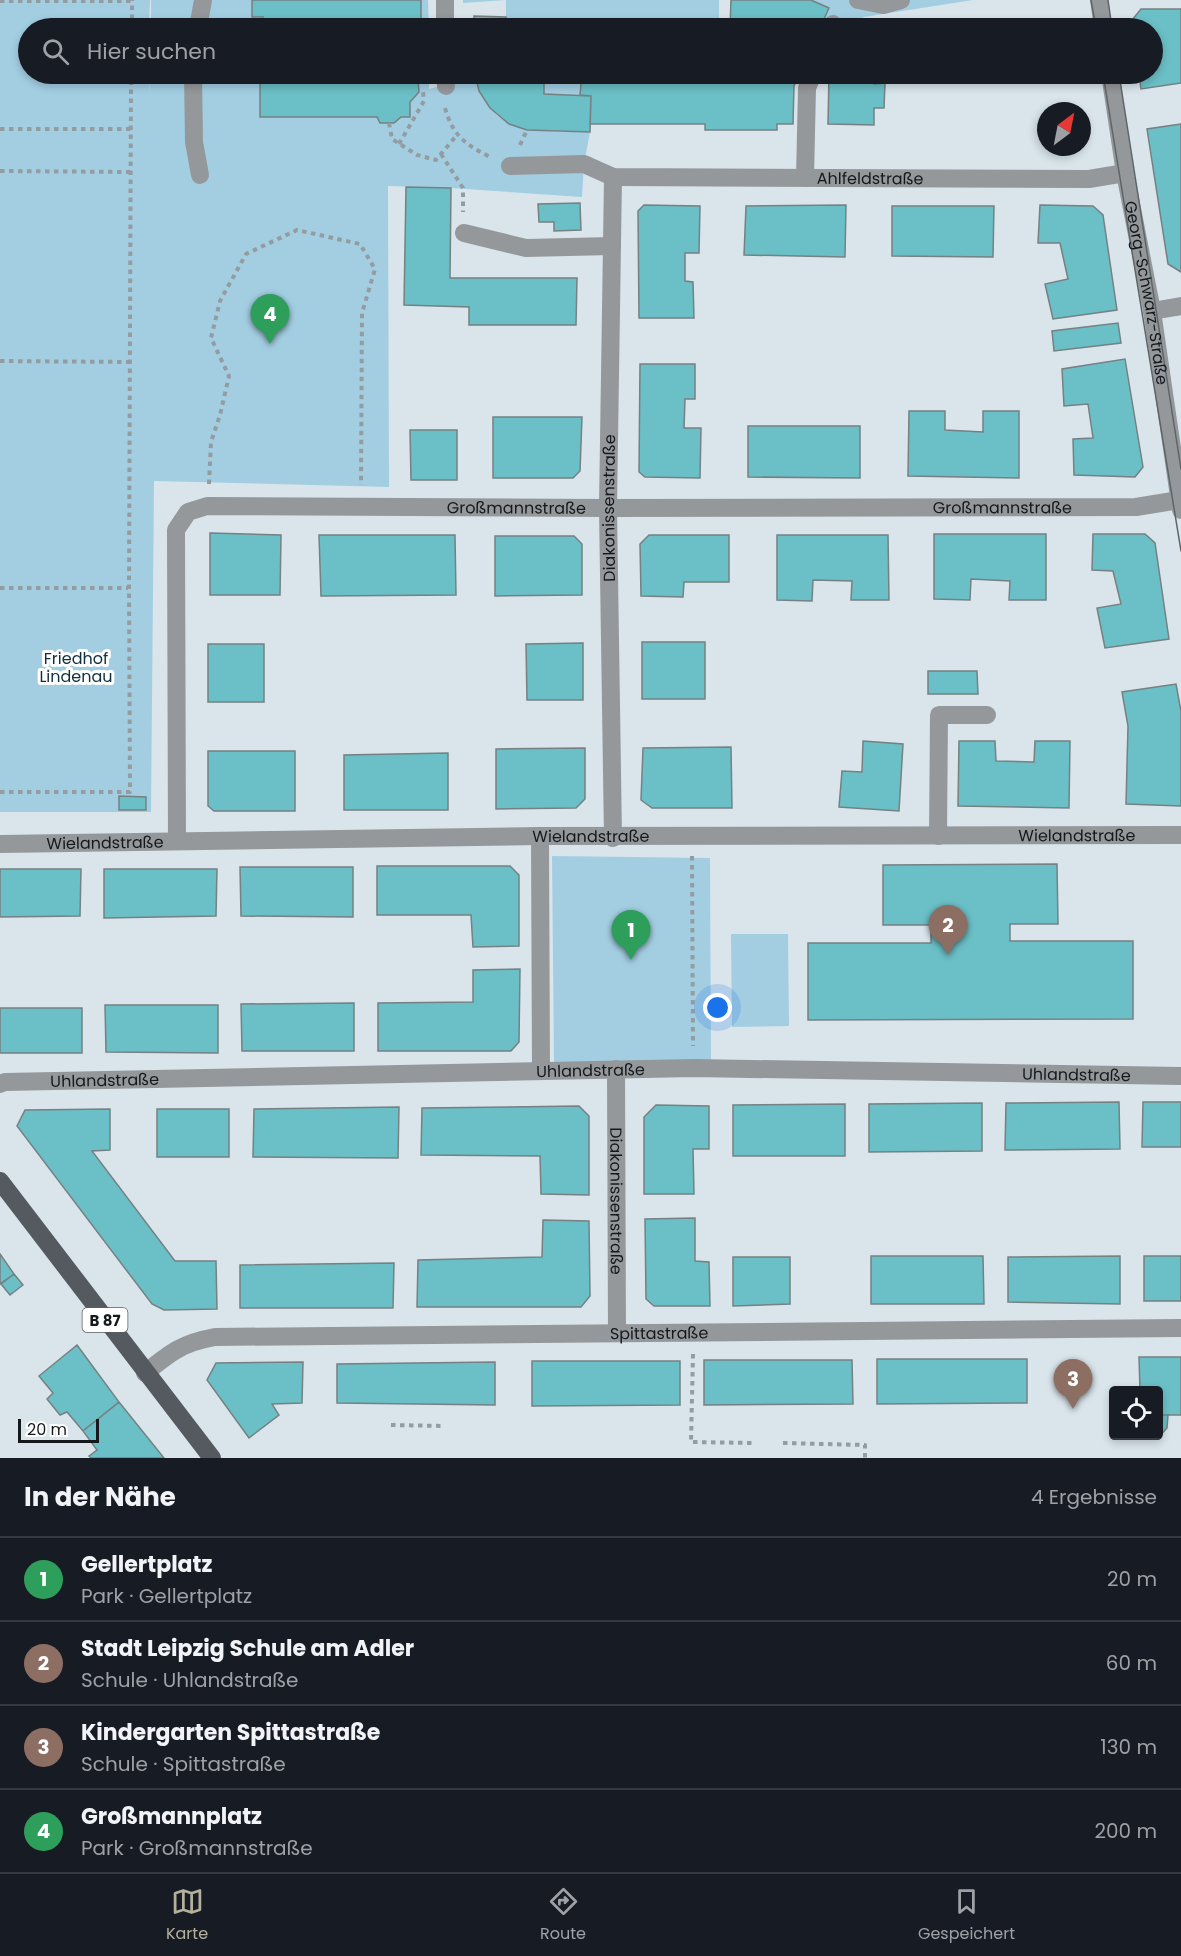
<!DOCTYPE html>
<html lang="de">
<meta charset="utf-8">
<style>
body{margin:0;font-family:Poppins,sans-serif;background:#242831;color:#f1f3f6}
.controls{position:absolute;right:18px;bottom:18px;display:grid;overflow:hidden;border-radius:6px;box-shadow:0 3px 9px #0003}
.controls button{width:54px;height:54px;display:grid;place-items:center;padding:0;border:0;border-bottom:2px solid #363941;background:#171b24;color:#f1f3f6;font:30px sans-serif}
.compass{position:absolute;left:1037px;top:102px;width:54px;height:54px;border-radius:50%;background:#171b24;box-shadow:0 3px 9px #0003;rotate:32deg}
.scale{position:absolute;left:18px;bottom:15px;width:81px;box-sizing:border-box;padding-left:6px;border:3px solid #15191b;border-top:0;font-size:16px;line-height:21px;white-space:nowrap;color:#15191b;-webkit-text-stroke:4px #fff;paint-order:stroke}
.you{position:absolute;left:718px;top:1008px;width:21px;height:21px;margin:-15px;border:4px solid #fff;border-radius:50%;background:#1a73e8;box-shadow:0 0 0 9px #1a73e833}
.badge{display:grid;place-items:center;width:39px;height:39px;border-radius:50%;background:#b4b09b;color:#fff;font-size:20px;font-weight:700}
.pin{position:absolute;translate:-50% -50px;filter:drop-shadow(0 2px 3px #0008)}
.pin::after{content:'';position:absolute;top:32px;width:21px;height:18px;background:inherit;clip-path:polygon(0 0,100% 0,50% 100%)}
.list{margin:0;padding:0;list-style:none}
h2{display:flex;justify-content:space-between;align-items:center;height:78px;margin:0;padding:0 24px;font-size:26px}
h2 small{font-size:20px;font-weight:400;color:#9ea1a6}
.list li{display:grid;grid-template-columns:39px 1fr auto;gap:18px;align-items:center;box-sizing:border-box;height:84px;padding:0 24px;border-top:2px solid #363941}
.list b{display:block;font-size:22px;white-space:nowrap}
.list p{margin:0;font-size:20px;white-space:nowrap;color:#9ea1a6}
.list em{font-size:20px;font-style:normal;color:#9ea1a6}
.icon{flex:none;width:33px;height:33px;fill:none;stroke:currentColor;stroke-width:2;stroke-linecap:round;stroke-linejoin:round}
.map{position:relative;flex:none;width:1181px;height:1458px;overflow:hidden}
.search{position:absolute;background:#171b24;box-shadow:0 3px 9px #0003;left:18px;right:18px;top:18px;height:66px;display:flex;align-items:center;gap:15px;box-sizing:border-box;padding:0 21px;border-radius:33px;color:#9ea1a6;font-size:22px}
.sheet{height:414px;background:#171b24}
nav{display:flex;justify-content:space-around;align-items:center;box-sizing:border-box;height:84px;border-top:2px solid #363941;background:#171b24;font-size:16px;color:#9ea1a6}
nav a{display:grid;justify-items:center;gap:3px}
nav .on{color:#b4b09b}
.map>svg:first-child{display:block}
.green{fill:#a3cee2}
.building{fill:#6bbfc6;stroke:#758182;stroke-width:1.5}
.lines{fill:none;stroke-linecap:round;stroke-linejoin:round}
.path{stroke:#939ca0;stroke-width:4;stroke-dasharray:4.5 4.5;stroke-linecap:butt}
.minor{stroke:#95989b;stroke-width:18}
.major{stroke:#555a61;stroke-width:18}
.tram{stroke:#5e6568;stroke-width:1.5}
.labels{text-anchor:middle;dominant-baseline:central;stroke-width:6;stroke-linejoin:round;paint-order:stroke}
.shield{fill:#fff;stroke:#5b5e5f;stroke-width:1.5}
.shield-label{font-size:15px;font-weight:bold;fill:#15191b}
.street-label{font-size:16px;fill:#15191b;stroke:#fff}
.park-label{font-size:16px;fill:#0e2f3c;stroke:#fff}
</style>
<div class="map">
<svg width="1181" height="1458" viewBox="0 0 1181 1458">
<rect width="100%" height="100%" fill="#d9e5eb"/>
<path class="green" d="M0,0H150L149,28H28V74H149L150,93V74H429V89L461,81L462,74H475C490,138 536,131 590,132L584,164L582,197L451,188L388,186L389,487L154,481L151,812H0Z
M151,0H428L429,28H151Z
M463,0H719V28H506V0L463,3Z
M811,0H973L864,17L844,28H838L825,18L829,8Z
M540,74H582L580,95L544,94V84L538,76Z
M552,856L710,858L711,1062L554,1063Z
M731,934H788L789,1026L732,1027Z"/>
<path class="building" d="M252,0H421V28H263V17H252Z
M731,0H811L829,8L820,28H730Z
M1141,9H1181V83L1141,89L1139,74H1152V28H1133L1132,20Z
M474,16L506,17V28H474Z
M266,74H411L418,80L419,92L410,102V117H401L394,123H380L377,117H260V80Z
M475,74H540L538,76L544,84V94L591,96L590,132L527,130L509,124L490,108L479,91Z
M582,74H800L794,86L793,124H777V130H705V124H590L591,96L580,95Z
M829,74H875L874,84L885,83L884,108H874V125L828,124Z
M1181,124V272L1168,264L1147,129Z
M406,187L451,188L450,278H577L576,325H469V307L404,305Z
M580,203L581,230L554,231V222H539L538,204Z
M644,205L700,206L699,253H685V281L693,282L694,318H639L638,211Z
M846,205L845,257L744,255L746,206Z
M1040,205L1093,206L1103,215L1117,310L1053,319L1045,284L1068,279L1060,243H1038Z
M892,206H994L993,257L892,256Z
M1118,323L1121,343L1054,351L1052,331Z
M1125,359L1143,467L1135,477L1074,475L1073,439L1093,438L1088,404L1064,406L1062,369Z
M640,364H695V399H685L684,428H701L700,478L645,477L639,472Z
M909,411H945V430L983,432V411H1019V478L908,476Z
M493,417H582L580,471L573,478H493Z
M748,426H860V478L748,477Z
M410,430H457V480H411Z
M210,533L281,535L280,595H210Z
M934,534H1046V600H1009L1010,581L971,579L970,600L934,599Z
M1093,534H1145L1155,543L1169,639L1105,648L1097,608L1121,604L1113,571L1092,570Z
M319,535H455L456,595L321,596Z
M649,535H729V582H684L683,597L641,596L640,544Z
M777,535H888L889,600H851L852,581L813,580L812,601L777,600Z
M495,536H574L582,544V595L495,596Z
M642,642H705V699H642Z
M583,643V700H527L526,644Z
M208,644H264V702H208Z
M928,671H977L978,694H928Z
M1176,684L1181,711V806L1126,804L1128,726L1122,692Z
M863,741L903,744L899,811L839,807L842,771L862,772Z
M959,741H995L996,761L1034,762L1035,741H1070L1069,808L958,806Z
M731,747L732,808H652L641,800L643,748Z
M585,748V799L576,808L496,809V749Z
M208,751H295V811H214L208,806Z
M448,753V810H344V755Z
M119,796L146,797V810H119Z
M1057,864L1058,924H1010V941H1133V1019L808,1020V943H931V925H883V865Z
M377,866H510L519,875V946L473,947L471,915H377Z
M240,867H353V917L241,916Z
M0,869H81L80,916L0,917Z
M104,869H217L216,916L104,918Z
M520,969L519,1042L511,1051H378V1003L473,1002V970Z
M354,1003V1051H242L241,1004Z
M105,1005H218V1053L106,1052Z
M0,1008H82V1053H0Z
M1119,1102L1120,1149L1005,1150L1006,1103Z
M1143,1102H1181V1147H1142Z
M982,1103V1151L869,1152V1104Z
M845,1104V1156H733V1105Z
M656,1105L709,1106V1149H693L694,1194H644V1117Z
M579,1106L589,1116V1195L541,1194L540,1156L421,1155L422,1108Z
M399,1107L398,1158L253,1157L254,1109Z
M110,1109V1150L92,1151L175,1261H216L217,1309L164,1310L152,1304L17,1126L25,1110Z
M157,1109H229V1157H157Z
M695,1218V1261L709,1262L710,1306H654L646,1299L645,1219Z
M543,1220L589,1221L590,1296L581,1307H417L418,1260L542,1257Z
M0,1254L14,1274L0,1284Z
M871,1256H983L984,1304H871Z
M1120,1256V1304L1008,1302V1257Z
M1144,1256H1181V1301H1144Z
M733,1257H790V1304L733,1306Z
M394,1263L393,1308H240V1265Z
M14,1274L23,1285L10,1295L1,1284Z
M77,1345L119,1402L83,1431L67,1412L60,1415L47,1399L53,1393L39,1376Z
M1139,1357H1181V1415H1158V1390H1140Z
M877,1359H1027V1403L877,1404Z
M704,1360H852L853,1404L704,1405Z
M532,1361H680V1405L532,1406Z
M303,1362L302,1403L272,1404L279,1415L249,1438L207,1380L216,1363Z
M495,1362V1405L337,1403V1364Z
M119,1402L164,1458H91L89,1456L97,1450L83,1431Z
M1158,1415H1168L1167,1428L1159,1437H1129V1436H1158Z"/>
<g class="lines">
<path class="path" d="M0,1H132
M132,28V0
M445,108C453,136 465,144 490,157
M389,123L392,139L417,155L436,160L457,135
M0,129H131
M399,144L424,101L423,92
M520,145L527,130
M441,154L463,188V212
M0,171L131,172
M0,361L130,362
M209,484L211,442L220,415L229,376L211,338L220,301L246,254L297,230L360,244L375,269L362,313L361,485
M0,588H128
M0,792H130L129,588L131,74
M692,856L693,1046
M693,1354L691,1442L752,1443
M391,1425L443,1426
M783,1443L865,1445V1458"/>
<g class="minor">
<path d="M445,0V28"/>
<path d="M858,0L883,5L901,0"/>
<path d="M1099,0L1103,28"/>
<path d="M198,28L203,0"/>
<path d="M831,28L833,24"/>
<path d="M193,74L194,142L200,175"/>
<path d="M445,74L446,86"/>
<path id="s1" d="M1110,74L1125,173L1152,311L1181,510"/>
<path id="s2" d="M510,166L584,164L613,177L1089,179L1125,173"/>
<path d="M805,178L807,88L813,74"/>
<path d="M464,233L526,248L612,246"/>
<path d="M1152,311L1181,306"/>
<path d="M540,836L541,1071"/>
<path d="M938,836L939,715H987"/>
<path id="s3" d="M613,838L608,508L613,177"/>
<path id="s4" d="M177,841L176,530L188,512L207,506L608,508L1136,507L1179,500"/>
<path id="s5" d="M0,844L540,836L1181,835"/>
<path id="s6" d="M616,1069L617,1333"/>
<path id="s7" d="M0,1084L5,1082L694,1068L1181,1076"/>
<path id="s8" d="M145,1373C171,1352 182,1343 215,1337L1181,1328"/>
</g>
<path class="major" d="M0,1181L212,1458"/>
<path class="tram" d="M1091,0L1096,28
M1108,0L1112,28
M1103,74L1181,551
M1119,74L1181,469"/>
</g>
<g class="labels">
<rect class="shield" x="82.5" y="1308" width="45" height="24" rx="4.5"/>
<g class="shield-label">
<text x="105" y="1320">B 87</text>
</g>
<g class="street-label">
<text stroke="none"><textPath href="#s2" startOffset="363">Ahlfeldstraße</textPath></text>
<text stroke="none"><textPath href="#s1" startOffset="222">Georg-Schwarz-Straße</textPath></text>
<text stroke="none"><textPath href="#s3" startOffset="330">Diakonissenstraße</textPath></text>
<text stroke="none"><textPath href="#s4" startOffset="662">Großmannstraße</textPath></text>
<text stroke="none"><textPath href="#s4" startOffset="1148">Großmannstraße</textPath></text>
<text stroke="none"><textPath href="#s5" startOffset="1077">Wielandstraße</textPath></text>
<text stroke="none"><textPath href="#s5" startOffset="591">Wielandstraße</textPath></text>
<text stroke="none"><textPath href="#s5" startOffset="105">Wielandstraße</textPath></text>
<text stroke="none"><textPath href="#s7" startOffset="591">Uhlandstraße</textPath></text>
<text stroke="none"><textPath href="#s7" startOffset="1077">Uhlandstraße</textPath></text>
<text stroke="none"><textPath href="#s7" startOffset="105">Uhlandstraße</textPath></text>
<text stroke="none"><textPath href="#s6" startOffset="132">Diakonissenstraße</textPath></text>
<text stroke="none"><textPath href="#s8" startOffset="524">Spittastraße</textPath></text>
</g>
<g class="park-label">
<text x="76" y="658">Friedhof<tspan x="76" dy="18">Lindenau</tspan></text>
</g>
</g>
</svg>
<div class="controls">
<button><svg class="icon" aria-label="locate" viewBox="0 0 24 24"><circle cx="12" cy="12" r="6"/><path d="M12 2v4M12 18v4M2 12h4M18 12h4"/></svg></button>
</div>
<svg class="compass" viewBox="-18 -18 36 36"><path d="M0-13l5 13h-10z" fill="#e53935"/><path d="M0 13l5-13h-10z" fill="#9ea1a6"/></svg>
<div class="scale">20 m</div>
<div class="you"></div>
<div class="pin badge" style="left:631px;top:960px;background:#2e9e5b">1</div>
<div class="pin badge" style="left:948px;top:955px;background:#8d6e63">2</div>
<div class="pin badge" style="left:1073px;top:1409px;background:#8d6e63">3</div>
<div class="pin badge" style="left:270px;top:344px;background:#2e9e5b">4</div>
<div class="search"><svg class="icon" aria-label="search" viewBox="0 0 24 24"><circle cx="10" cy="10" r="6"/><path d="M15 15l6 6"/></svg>Hier suchen</div>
</div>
<section class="sheet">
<h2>In der Nähe<small>4 Ergebnisse</small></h2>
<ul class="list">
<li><span class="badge" style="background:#2e9e5b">1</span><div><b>Gellertplatz</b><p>Park · Gellertplatz</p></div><em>20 m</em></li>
<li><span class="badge" style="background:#8d6e63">2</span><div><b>Stadt Leipzig Schule am Adler</b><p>Schule · Uhlandstraße</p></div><em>60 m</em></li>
<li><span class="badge" style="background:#8d6e63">3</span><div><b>Kindergarten Spittastraße</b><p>Schule · Spittastraße</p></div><em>130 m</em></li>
<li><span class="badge" style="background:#2e9e5b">4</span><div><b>Großmannplatz</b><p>Park · Großmannstraße</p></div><em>200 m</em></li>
</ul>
</section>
<nav>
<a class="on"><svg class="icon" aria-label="map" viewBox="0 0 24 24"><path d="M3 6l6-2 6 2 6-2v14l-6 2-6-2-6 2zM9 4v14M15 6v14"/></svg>Karte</a>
<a><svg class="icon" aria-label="directions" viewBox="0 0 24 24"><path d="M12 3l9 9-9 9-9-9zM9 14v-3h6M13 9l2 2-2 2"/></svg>Route</a>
<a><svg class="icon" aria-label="saved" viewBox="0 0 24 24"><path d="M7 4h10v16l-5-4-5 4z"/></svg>Gespeichert</a>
</nav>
